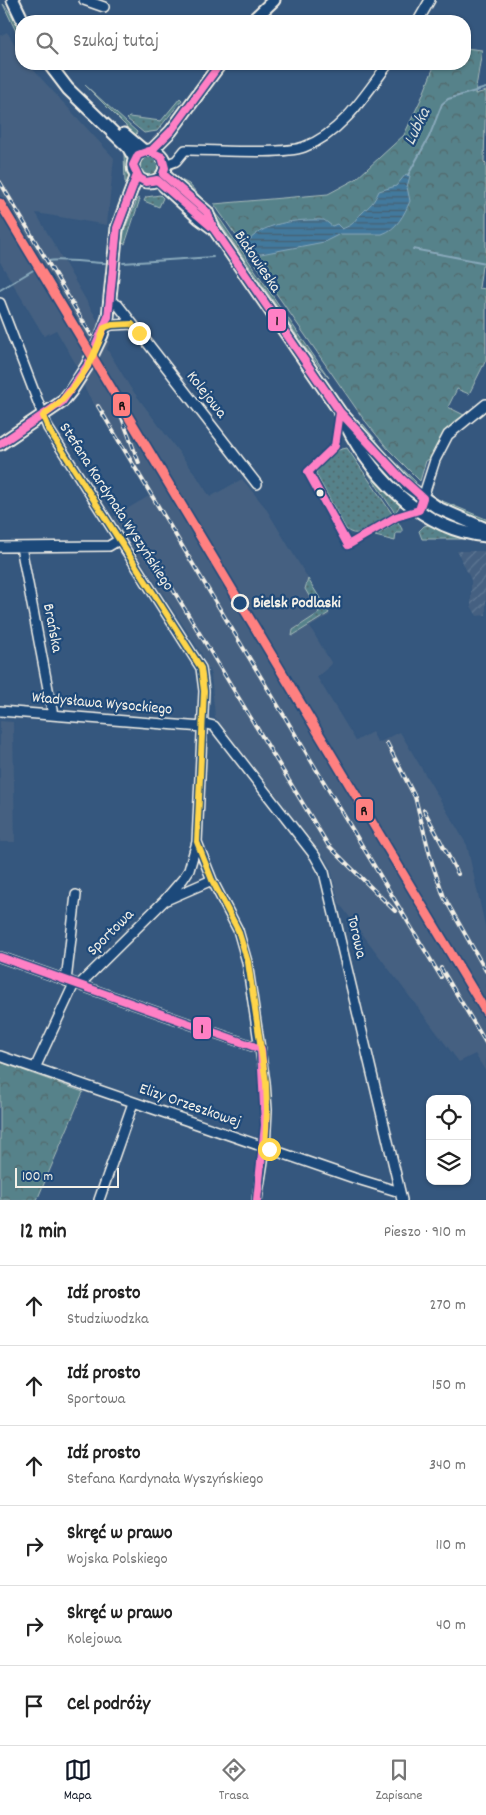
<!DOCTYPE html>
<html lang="pl">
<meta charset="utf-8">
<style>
body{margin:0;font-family:Dekko,sans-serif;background:#f6f6f6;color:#222}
.controls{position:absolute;right:15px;bottom:15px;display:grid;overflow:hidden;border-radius:10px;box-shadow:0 1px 4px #0004}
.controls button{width:45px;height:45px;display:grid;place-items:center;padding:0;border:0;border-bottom:1px solid #e0e0e0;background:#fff;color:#222;font:25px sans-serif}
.scale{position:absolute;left:15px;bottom:12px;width:104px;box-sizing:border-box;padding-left:5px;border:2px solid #f4f1e8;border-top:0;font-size:14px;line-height:18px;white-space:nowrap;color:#f4f1e8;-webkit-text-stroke:4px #1f4a7a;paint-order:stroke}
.stop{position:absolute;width:15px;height:15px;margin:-11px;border:4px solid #ffd54a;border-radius:50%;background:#fff}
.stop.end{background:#ffd54a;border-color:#fff;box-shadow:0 1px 5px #0008}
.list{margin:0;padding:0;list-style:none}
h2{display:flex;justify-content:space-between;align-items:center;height:65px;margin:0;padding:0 20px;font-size:21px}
h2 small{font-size:16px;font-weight:400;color:#767676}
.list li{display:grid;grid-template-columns:32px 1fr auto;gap:15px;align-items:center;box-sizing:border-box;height:80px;padding:0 20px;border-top:1px solid #e0e0e0}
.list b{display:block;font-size:19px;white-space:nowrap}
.list p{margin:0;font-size:16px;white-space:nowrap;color:#767676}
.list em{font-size:16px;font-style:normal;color:#767676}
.icon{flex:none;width:28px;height:28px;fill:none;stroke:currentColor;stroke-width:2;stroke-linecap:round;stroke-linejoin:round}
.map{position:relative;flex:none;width:486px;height:1200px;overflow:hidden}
.search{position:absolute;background:#fff;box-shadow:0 1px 4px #0004;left:15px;right:15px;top:15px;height:55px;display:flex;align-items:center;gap:12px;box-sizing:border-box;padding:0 18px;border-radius:20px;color:#767676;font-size:19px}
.sheet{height:545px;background:#fff}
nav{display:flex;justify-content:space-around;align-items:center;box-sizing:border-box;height:70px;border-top:1px solid #e0e0e0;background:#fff;font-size:14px;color:#767676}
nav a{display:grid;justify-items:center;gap:2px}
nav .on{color:#111827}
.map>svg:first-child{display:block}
.built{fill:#446081}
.industrial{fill:url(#industrial-furrows)}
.grass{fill:url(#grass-dots);stroke:#a6bab9}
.park{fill:url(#park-crowns);stroke:#a6bab9}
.water{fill:url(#water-rules);stroke:#89a9bb}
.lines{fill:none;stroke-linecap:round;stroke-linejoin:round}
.stream{stroke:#89a9bb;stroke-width:2}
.minor-casing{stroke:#f4f1e8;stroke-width:12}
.major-casing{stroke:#f4f1e8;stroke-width:15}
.minor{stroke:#1f4a7a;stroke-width:9}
.major{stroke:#1f4a7a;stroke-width:11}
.rail-casing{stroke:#f4f1e8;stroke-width:4}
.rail{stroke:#1f4a7a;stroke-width:2;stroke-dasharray:5.5;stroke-linecap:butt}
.bus-1-casing{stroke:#1f4a7a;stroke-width:11}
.bus-1{stroke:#ff80c5;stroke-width:8}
.rail-1-casing{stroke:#1f4a7a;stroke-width:12}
.rail-1{stroke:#ff8080;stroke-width:9}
.route{stroke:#ffd54a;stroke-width:6}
.bus-dot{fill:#f4f1e8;stroke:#1f4a7a;stroke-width:2}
.stop-dot{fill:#1f4a7a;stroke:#f4f1e8;stroke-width:2.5}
.labels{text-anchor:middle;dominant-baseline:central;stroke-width:4.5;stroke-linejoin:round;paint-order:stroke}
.street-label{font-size:16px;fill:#f4f1e8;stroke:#1f4a7a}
.stop-label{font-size:16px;font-weight:bold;fill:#f4f1e8;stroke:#1f4a7a;text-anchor:start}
.water-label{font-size:18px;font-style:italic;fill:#d9dfdd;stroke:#1f4a7a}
.line-badge{stroke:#1f4a7a;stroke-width:2}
.pale-badge-label{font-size:14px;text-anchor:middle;font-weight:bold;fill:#111}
</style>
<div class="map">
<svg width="486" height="1200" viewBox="0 0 486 1200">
<defs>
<pattern id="industrial-furrows" width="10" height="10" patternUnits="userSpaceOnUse" patternTransform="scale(1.25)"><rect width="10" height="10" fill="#446081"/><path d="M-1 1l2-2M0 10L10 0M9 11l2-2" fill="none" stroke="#607793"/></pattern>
<pattern id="grass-dots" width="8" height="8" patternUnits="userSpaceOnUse" patternTransform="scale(1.25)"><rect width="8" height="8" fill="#57828a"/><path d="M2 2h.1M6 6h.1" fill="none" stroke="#51686b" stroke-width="1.8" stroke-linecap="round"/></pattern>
<pattern id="park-crowns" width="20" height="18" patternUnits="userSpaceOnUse" patternTransform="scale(1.25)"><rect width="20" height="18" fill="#57828a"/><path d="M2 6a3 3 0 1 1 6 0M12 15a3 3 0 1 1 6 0" fill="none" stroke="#51686b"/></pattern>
<pattern id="water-rules" width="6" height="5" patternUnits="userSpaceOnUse" patternTransform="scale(1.25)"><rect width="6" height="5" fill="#42799d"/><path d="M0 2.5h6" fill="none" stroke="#466072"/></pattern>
</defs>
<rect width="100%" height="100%" fill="#35577e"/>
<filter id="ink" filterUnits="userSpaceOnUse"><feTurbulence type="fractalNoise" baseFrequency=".02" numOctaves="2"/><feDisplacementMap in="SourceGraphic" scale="10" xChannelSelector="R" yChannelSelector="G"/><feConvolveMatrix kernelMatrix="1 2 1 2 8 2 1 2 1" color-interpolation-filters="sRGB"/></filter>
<g filter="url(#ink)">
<path class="built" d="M7,32L21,54V64H28L114,158L107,225L36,213L110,342L107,349L130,387L196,475L210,497L242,479L265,507L330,615L310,627L332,664L317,677L356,741L372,732L378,743L400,732L467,845L486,930V1072L475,1054L459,1062L339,903L330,865L215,717L211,675L201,653L113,517L149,496L86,391L77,366L56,330L44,336L0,262V36Z
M0,721L13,722L15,842H0Z"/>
<path class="industrial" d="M457,551H486V615L477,616L471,606V580Z"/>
<path class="grass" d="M3,4C12,14 21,28 21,42Z
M85,85L137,132L136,135L131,136L126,126Z
M180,98L182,100L157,131L144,133L127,119L129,117L161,121Z
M127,151C128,156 130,179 130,184L125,182L124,154Z
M140 166a9 9 0 1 1 18 0a9 9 0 1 1-18 0Z
M179,179L189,184L220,219L329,378L311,356L219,222L178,183Z
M160,195L163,198L159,207L144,201L146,197Z
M138,198L140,199L125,244L122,243L125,228Z
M363,424L387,454L416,482L414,485L385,456L361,426Z
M347,448L393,515C381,522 358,542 346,529L316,474C319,459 333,450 347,448Z
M352,449H355L377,478L401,504L395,513Z
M430,496L486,519V524L472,519Z
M398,522L402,529V533H396L395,541L375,536Z
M431,524L464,536V539H422L419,531L424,526Z
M308,579L329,613L292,636L293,630L319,613L305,589Z"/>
<path class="park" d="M465,48L482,50L475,94L486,91L484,162L486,164V266H482L479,288L486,289V360L469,394L457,389L448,407L464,415L454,422L442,437L434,456L426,461L420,481L388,449L362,417L214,204L328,194L356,179L404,135L422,97L435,64H465Z
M0,1062L83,1092L37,1200H0Z"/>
<path class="water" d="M406,174L410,176L407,187L410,201C404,215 397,229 382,234H340L324,242L261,254H251L245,246C259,222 299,219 324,220L332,226L337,224L342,229C357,223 352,222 361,214C371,204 373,204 379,191L396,186Z"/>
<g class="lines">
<path class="stream" d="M408,175L429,137L442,104L448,99L486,88
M413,249L486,263
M49,261C58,258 92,263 105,263
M123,263L213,257
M0,290L35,269"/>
<defs>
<path id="minor" d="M84,0L104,7
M418,21L430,0
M165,165L176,161L185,150H189C216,150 282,155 304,147C341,134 366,94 388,64
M110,301L118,305L257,484
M0,303L48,428L201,668L204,691L197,842L212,880L238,930L247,962L265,1082L267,1110L265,1148L257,1200
M104,328L112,325L132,324
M419,510L435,460L448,435L486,404
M0,547L109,546L119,540
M21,547L53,715
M0,711L202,727
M202,723L214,726L315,856L324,872L402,1200
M166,900L212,880
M0,957L261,1049
M66,981L76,895
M79,985L164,901L183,879L189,870L197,842
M0,1056L354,1178L400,1192
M35,1068L74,984
M99,1200L133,1103"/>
<path id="major" d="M13,0L23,21
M252,21L274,0
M49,64L68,89L128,147L135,159
M124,134L144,151
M152,150L171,131L220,64
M133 166a16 16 0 1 1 32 0a16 16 0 1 1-32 0Z
M163,174L207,212L214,229L340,412C366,471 419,530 486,536
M164,186L199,218L214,229
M343,415L408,487L438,508L486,529
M0,444L62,402L71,391L87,366L102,335L108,317L117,228L137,175"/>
</defs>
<use href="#minor" class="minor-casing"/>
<use href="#major" class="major-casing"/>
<use href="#minor" class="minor"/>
<use href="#major" class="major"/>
<defs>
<path id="rail" d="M0,182L91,335
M116,402L139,463
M98,406L441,977
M155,560L328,845L395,911
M387,743L415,797L432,863L444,897L486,971
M424,810L458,874
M441,968L486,1043"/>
</defs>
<use href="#rail" class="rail-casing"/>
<use href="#rail" class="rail"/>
<defs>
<path id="bus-1" d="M152,150L171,131L220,64
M149,151L162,157L165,168L163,174L207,212L214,229L157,180L146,182L139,178L133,165L138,155Z
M214,229L340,412
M340,412L401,478L423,498L419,510L396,517L348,545L308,472L335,446Z
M0,444L62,402L87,366L108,317L117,228L137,175
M0,957L261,1049L265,1125L257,1200"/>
</defs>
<use href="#bus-1" class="bus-1-casing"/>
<use href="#bus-1" class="bus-1"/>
<defs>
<path id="rail-1" d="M0,203L486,1012"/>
</defs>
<use href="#rail-1" class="rail-1-casing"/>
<use href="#rail-1" class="rail-1"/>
</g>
</g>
<g class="lines" filter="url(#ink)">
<path class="route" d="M139,333L132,324L112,325L104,328C93,363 73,395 43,416L48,428L201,668L204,691L197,842L212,880L238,930L248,962L266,1082L267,1110L265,1148L269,1149"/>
</g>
<circle class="bus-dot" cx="320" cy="493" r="4.5"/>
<circle class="stop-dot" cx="240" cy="603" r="8"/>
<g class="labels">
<g class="street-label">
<text transform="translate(257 262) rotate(56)">Białowieska</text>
<text transform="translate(206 395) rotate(52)">Kolejowa</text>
<text transform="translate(116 507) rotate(57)">Stefana Kardynała Wyszyńskiego</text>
<text transform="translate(52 628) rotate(79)">Brańska</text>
<text transform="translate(102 704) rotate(5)">Władysława Wysockiego</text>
<text transform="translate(111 933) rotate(-45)">Sportowa</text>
<text transform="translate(356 937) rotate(77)">Torowa</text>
<text transform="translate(190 1106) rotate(19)">Elizy Orzeszkowej</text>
</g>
<g class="stop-label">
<text x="253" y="603">Bielsk Podlaski</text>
</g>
<g class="water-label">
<text transform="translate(418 127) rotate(-64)">Lubka</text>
</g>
</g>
<g class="line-badge">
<rect x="267" y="308" width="20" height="24" rx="5" fill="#ff80c5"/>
<rect x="112" y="393" width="19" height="24" rx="5" fill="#ff8080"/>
<rect x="355" y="798" width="19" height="24" rx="5" fill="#ff8080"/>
<rect x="192" y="1016" width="20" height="24" rx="5" fill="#ff80c5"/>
</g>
<g class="pale-badge-label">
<text x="277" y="325">1</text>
<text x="122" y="410">R</text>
<text x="364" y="815">R</text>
<text x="202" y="1033">1</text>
</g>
</svg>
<div class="controls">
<button><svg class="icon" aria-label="locate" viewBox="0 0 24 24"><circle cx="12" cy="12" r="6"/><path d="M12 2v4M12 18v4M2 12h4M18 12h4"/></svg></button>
<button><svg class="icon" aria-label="layers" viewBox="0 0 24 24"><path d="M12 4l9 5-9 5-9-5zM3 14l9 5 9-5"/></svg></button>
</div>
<div class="scale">100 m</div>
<div class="stop" style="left:269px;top:1149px"></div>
<div class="stop end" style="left:139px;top:333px"></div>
<div class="search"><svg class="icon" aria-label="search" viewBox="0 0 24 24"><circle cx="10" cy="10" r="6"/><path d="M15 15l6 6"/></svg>Szukaj tutaj</div>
</div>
<section class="sheet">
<h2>12 min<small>Pieszo · 910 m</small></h2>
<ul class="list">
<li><svg class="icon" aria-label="ahead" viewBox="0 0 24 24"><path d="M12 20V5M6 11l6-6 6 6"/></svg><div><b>Idź prosto</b><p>Studziwodzka</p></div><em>270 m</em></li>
<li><svg class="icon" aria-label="ahead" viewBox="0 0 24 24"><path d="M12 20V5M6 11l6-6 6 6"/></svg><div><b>Idź prosto</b><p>Sportowa</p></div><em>150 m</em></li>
<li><svg class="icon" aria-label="ahead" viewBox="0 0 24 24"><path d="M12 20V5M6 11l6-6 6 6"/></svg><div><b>Idź prosto</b><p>Stefana Kardynała Wyszyńskiego</p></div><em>340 m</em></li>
<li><svg class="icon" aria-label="right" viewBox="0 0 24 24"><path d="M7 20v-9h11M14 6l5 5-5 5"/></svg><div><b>Skręć w prawo</b><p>Wojska Polskiego</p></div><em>110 m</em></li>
<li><svg class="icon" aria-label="right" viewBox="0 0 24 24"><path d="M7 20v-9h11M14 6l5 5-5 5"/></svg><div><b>Skręć w prawo</b><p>Kolejowa</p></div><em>40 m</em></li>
<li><svg class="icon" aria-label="arrive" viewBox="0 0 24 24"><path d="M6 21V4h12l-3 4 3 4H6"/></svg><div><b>Cel podróży</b></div></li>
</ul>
</section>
<nav>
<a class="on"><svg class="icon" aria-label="map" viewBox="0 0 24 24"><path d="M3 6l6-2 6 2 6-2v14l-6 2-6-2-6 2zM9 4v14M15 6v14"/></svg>Mapa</a>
<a><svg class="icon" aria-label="directions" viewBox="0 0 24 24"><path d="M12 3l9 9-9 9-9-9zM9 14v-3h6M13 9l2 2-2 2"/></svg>Trasa</a>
<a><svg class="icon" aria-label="saved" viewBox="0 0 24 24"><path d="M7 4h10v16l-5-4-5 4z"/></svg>Zapisane</a>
</nav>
